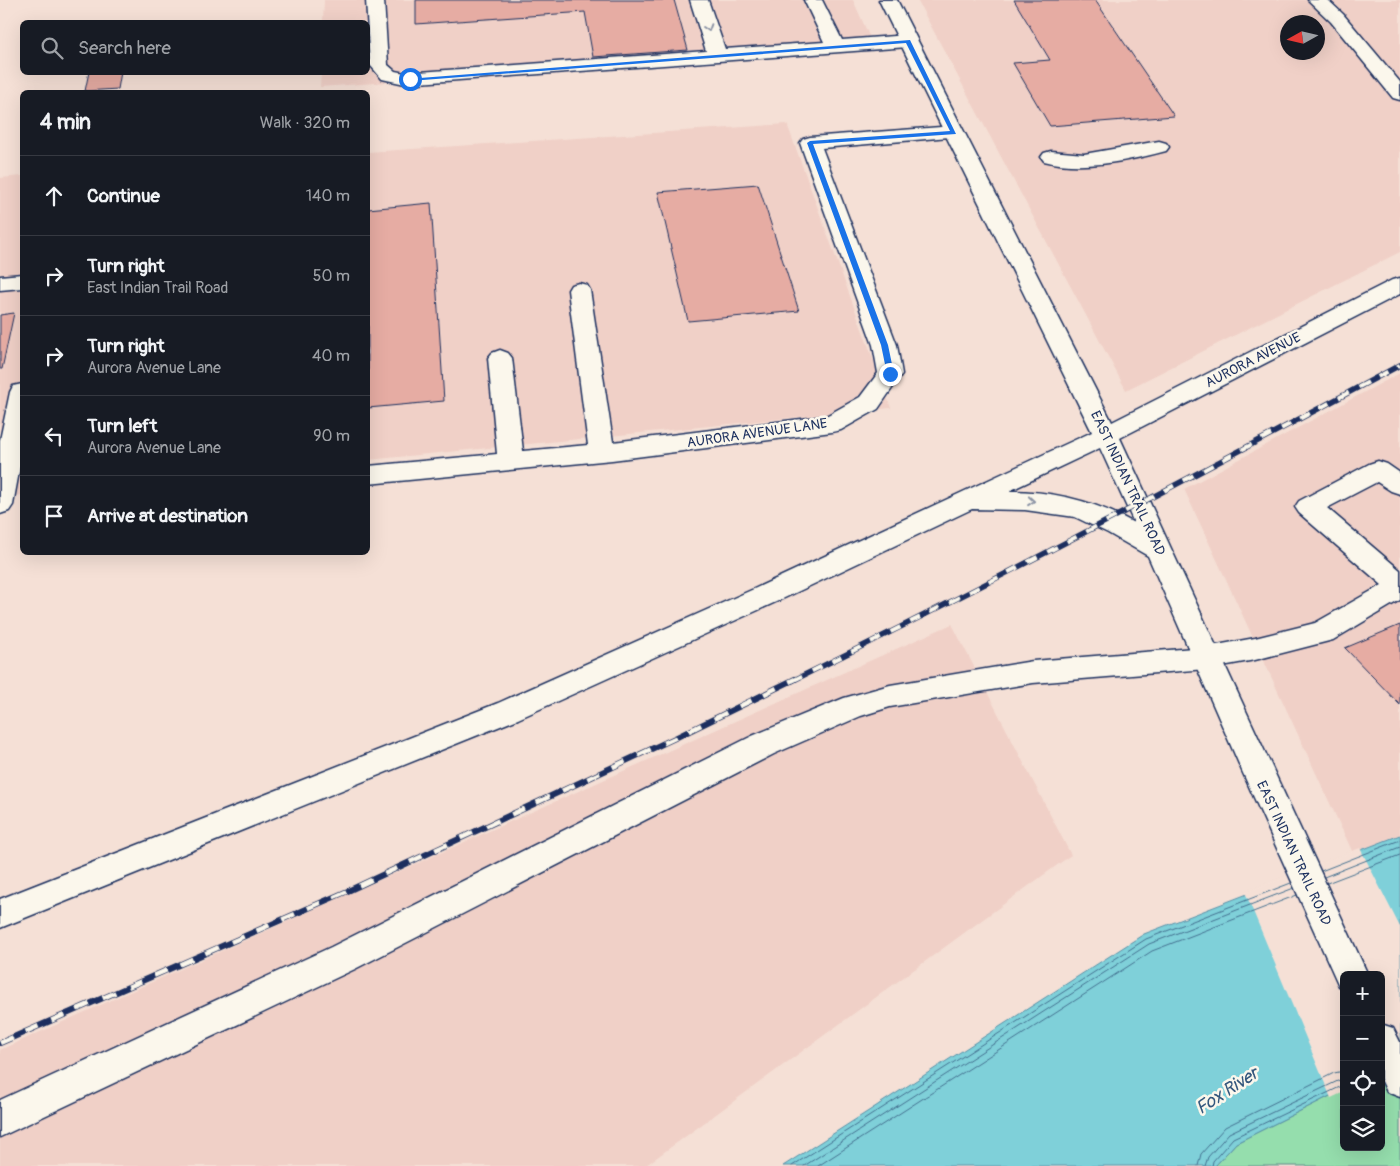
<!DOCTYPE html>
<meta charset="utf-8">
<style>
body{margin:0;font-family:Pangolin,sans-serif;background:#242831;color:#f1f3f6}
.controls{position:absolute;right:15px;bottom:15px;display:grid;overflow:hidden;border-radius:8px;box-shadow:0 5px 20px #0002}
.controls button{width:45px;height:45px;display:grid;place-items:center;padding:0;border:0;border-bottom:1px solid #363941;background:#171b24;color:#f1f3f6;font:25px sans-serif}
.compass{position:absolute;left:1280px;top:15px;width:45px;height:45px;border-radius:50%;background:#171b24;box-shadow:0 5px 20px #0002;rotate:262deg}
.stop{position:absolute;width:15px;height:15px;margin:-11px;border:4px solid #1a73e8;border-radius:50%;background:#fff}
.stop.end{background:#1a73e8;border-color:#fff;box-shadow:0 1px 5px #0008}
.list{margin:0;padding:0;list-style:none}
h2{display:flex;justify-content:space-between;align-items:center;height:65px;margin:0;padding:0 20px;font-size:21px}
h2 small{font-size:16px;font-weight:400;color:#9ea1a6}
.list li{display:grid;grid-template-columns:32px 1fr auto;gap:15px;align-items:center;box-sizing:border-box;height:80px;padding:0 20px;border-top:1px solid #363941}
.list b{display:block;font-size:19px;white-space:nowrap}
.list p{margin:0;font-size:16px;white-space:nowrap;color:#9ea1a6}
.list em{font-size:16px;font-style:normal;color:#9ea1a6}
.icon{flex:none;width:28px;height:28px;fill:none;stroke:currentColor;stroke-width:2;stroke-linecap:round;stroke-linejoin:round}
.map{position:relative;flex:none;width:1400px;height:1166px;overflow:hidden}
.search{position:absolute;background:#171b24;box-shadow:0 5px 20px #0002;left:20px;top:20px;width:350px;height:55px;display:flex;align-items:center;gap:12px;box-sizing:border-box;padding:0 18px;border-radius:8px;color:#9ea1a6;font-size:19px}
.panel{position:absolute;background:#171b24;box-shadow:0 5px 20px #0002;left:20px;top:90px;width:350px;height:465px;border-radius:8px}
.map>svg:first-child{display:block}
.built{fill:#f0d0c7;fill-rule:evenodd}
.green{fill:#95dead;stroke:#588686}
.water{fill:#7fd0d9;stroke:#5790a8}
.pier{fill:#f5e0d6}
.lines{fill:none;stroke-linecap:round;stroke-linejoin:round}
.shore{stroke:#436f8f;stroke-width:1}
.building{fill:#e6aca3;stroke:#1b2f5e}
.minor-casing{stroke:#1b2f5e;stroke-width:3}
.major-casing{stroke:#1b2f5e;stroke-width:3}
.minor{fill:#fbf7ec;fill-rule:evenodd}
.major{fill:#fbf7ec;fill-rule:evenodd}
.rail-far1-casing{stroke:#1b2f5e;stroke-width:5.5}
.rail-casing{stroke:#1b2f5e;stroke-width:6}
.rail-far1{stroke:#fbf7ec;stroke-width:4;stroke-dasharray:11;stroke-linecap:butt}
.rail{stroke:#fbf7ec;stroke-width:4.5;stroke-dasharray:14;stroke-linecap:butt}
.oneway{stroke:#8b93a5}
.route{fill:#1a73e8}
.labels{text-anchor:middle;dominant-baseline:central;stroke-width:5;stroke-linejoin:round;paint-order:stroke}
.street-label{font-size:14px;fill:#1b2f5e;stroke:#fbf7ec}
.near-water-label{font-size:18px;font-style:italic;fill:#34577d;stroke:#fbf7ec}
</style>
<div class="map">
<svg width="1400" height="1166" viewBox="0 0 1400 1166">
<rect width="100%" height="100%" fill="#f5e0d6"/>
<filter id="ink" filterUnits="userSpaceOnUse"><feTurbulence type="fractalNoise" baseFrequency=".02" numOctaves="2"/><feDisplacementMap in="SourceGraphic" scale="10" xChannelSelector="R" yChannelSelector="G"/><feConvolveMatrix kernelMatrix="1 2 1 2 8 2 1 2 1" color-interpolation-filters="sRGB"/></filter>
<g filter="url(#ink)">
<path class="built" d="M324,0H853L874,47L320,87L321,73L368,72V22H323Z
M917,0H1400V252L1126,390ZM1288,22H1318V52H1288Z
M787,124L891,408L368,460V152Z
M22,176V495L0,498V178Z
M1400,373V835L1353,853L1184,489Z
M952,624L1071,855L645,1166H0V1050Z"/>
<path class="green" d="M1400,1061V1166H1215L1236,1143L1344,1089V1147H1381V1070Z"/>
<path class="water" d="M1400,835V1061L1381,975H1344V1089L1236,1143L1215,1166H783L1144,934Z"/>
<path class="pier" d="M1360,848L1400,927V1064L1381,1073V975H1344V1092L1331,1098L1245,892Z"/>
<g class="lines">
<path class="shore" d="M1321,871L1400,840
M1324,877L1400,847
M1327,883L1400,855
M792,1166L1146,939L1291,883
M804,1166L1149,944L1294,888
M818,1166L1152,951L1297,895
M1198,1166L1201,1154L1225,1127L1334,1073L1344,1071
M1205,1166L1208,1157L1229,1133L1344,1078
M1212,1166L1213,1161L1233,1138L1344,1085"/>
</g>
<path class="building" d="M416,0H674L688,50L593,57L585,12L416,24Z
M1014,0H1095L1174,116L1050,126L1013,63L1050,60Z
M89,72H121L118,89L85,91Z
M758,184L799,311L688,321L658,192Z
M431,203L444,401L368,408V209Z
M14,313L2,369H0V315Z
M1400,625V705L1345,648Z"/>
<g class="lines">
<defs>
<path id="minor" d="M366,0H384L388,65L395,71L405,73L706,51L690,0H708L725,49L824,42L804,0H822L842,40L908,35L915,37L917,41L915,45L908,47L405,84L382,79L370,65Z
M1308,0H1328L1343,14L1400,82V100L1393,98L1331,22Z
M954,126L961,128L964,132L961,136L822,148L897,345L902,374L878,409L841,430L832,432L612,460L368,484V466L497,454L488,358L492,353L500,350L508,353L512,358L523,451L588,445L568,290L571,285L579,283L587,285L590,290L613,442L826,416L860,397L878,373L873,345L800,143L803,139L810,137Z
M1159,141L1166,143L1169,147L1166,151C1128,161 1082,171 1044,161L1041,157L1044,153L1051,151L1084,154Z
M22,274V288L0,290V276Z
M22,384V455L13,505L9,511L0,514V440L10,392L13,386Z
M1378,461L1387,464L1400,473V494L1391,491L1377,482L1327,508L1400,570V600L1333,640L1255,660L1206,669L1033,683L890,707L861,716L774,754L355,969L0,1137V1100L331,947L752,736L844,698L890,685L1033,661L1206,647L1255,638L1315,623L1382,585L1299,513L1295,507L1299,501L1369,464Z"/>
<path id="major" d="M879,0H897L1112,422L1392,280L1400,278V294L1120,438L1368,975H1344V988L1339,986L1242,771L1148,556L1108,533L1075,517L1025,510L972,509L776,602L518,719L0,928V899L498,703L756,588L1092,432ZM1100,448L1134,523C1095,501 1054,491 1009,491Z
M1381,1024L1393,1028L1400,1042V1097L1387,1092L1381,1079Z"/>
</defs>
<use href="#minor" class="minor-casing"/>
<use href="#major" class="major-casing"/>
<use href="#minor" class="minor"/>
<use href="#major" class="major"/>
<defs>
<path id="rail-far1" d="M792,681C998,580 1199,473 1400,365"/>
<path id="rail" d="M0,1043L350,890L677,737L795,679"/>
</defs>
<use href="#rail-far1" class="rail-far1-casing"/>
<use href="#rail" class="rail-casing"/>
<use href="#rail-far1" class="rail-far1"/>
<use href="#rail" class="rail"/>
</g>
<defs><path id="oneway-chevron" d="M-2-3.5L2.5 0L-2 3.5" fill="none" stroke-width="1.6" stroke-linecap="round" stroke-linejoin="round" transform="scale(1.25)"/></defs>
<g class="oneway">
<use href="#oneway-chevron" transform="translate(708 28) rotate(72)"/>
<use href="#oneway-chevron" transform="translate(1031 501) rotate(5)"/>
</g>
</g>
<path class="route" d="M910,40L956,134L813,144L888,345L894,374L890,376L887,374L881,345L807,143L810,141L950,131L906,43L410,81L407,79Z"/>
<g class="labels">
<g class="street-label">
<text transform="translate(1253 360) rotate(-27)">AURORA AVENUE</text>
<text transform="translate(757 433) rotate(-8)">AURORA AVENUE LANE</text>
<text transform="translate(1128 483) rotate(65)">EAST INDIAN TRAIL ROAD</text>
<text transform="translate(1294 853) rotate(65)">EAST INDIAN TRAIL ROAD</text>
</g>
<g class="near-water-label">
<text transform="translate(1227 1091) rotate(-33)">Fox River</text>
</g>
</g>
</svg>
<div class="controls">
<button>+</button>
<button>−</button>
<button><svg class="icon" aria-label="locate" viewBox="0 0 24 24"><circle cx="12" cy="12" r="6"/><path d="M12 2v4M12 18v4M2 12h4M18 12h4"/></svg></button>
<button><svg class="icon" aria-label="layers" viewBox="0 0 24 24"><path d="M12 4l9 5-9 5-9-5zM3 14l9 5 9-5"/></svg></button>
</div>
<svg class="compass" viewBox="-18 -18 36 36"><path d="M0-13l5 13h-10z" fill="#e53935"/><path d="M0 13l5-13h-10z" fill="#9ea1a6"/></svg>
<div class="stop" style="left:410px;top:79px"></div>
<div class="stop end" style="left:890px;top:374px"></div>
<div class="search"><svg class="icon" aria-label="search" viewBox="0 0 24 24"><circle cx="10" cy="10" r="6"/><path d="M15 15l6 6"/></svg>Search here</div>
<section class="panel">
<h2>4 min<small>Walk · 320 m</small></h2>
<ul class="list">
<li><svg class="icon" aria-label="ahead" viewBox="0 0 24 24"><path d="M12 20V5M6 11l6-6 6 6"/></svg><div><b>Continue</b></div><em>140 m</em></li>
<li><svg class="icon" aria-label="right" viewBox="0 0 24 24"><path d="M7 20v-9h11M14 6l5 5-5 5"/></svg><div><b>Turn right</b><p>East Indian Trail Road</p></div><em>50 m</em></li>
<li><svg class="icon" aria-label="right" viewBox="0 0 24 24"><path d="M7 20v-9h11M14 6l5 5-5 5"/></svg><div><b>Turn right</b><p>Aurora Avenue Lane</p></div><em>40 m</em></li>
<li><svg class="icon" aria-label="left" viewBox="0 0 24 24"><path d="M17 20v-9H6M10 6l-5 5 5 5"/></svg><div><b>Turn left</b><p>Aurora Avenue Lane</p></div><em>90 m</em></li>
<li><svg class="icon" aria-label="arrive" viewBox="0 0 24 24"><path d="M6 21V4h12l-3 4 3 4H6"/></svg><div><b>Arrive at destination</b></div></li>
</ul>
</section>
</div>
